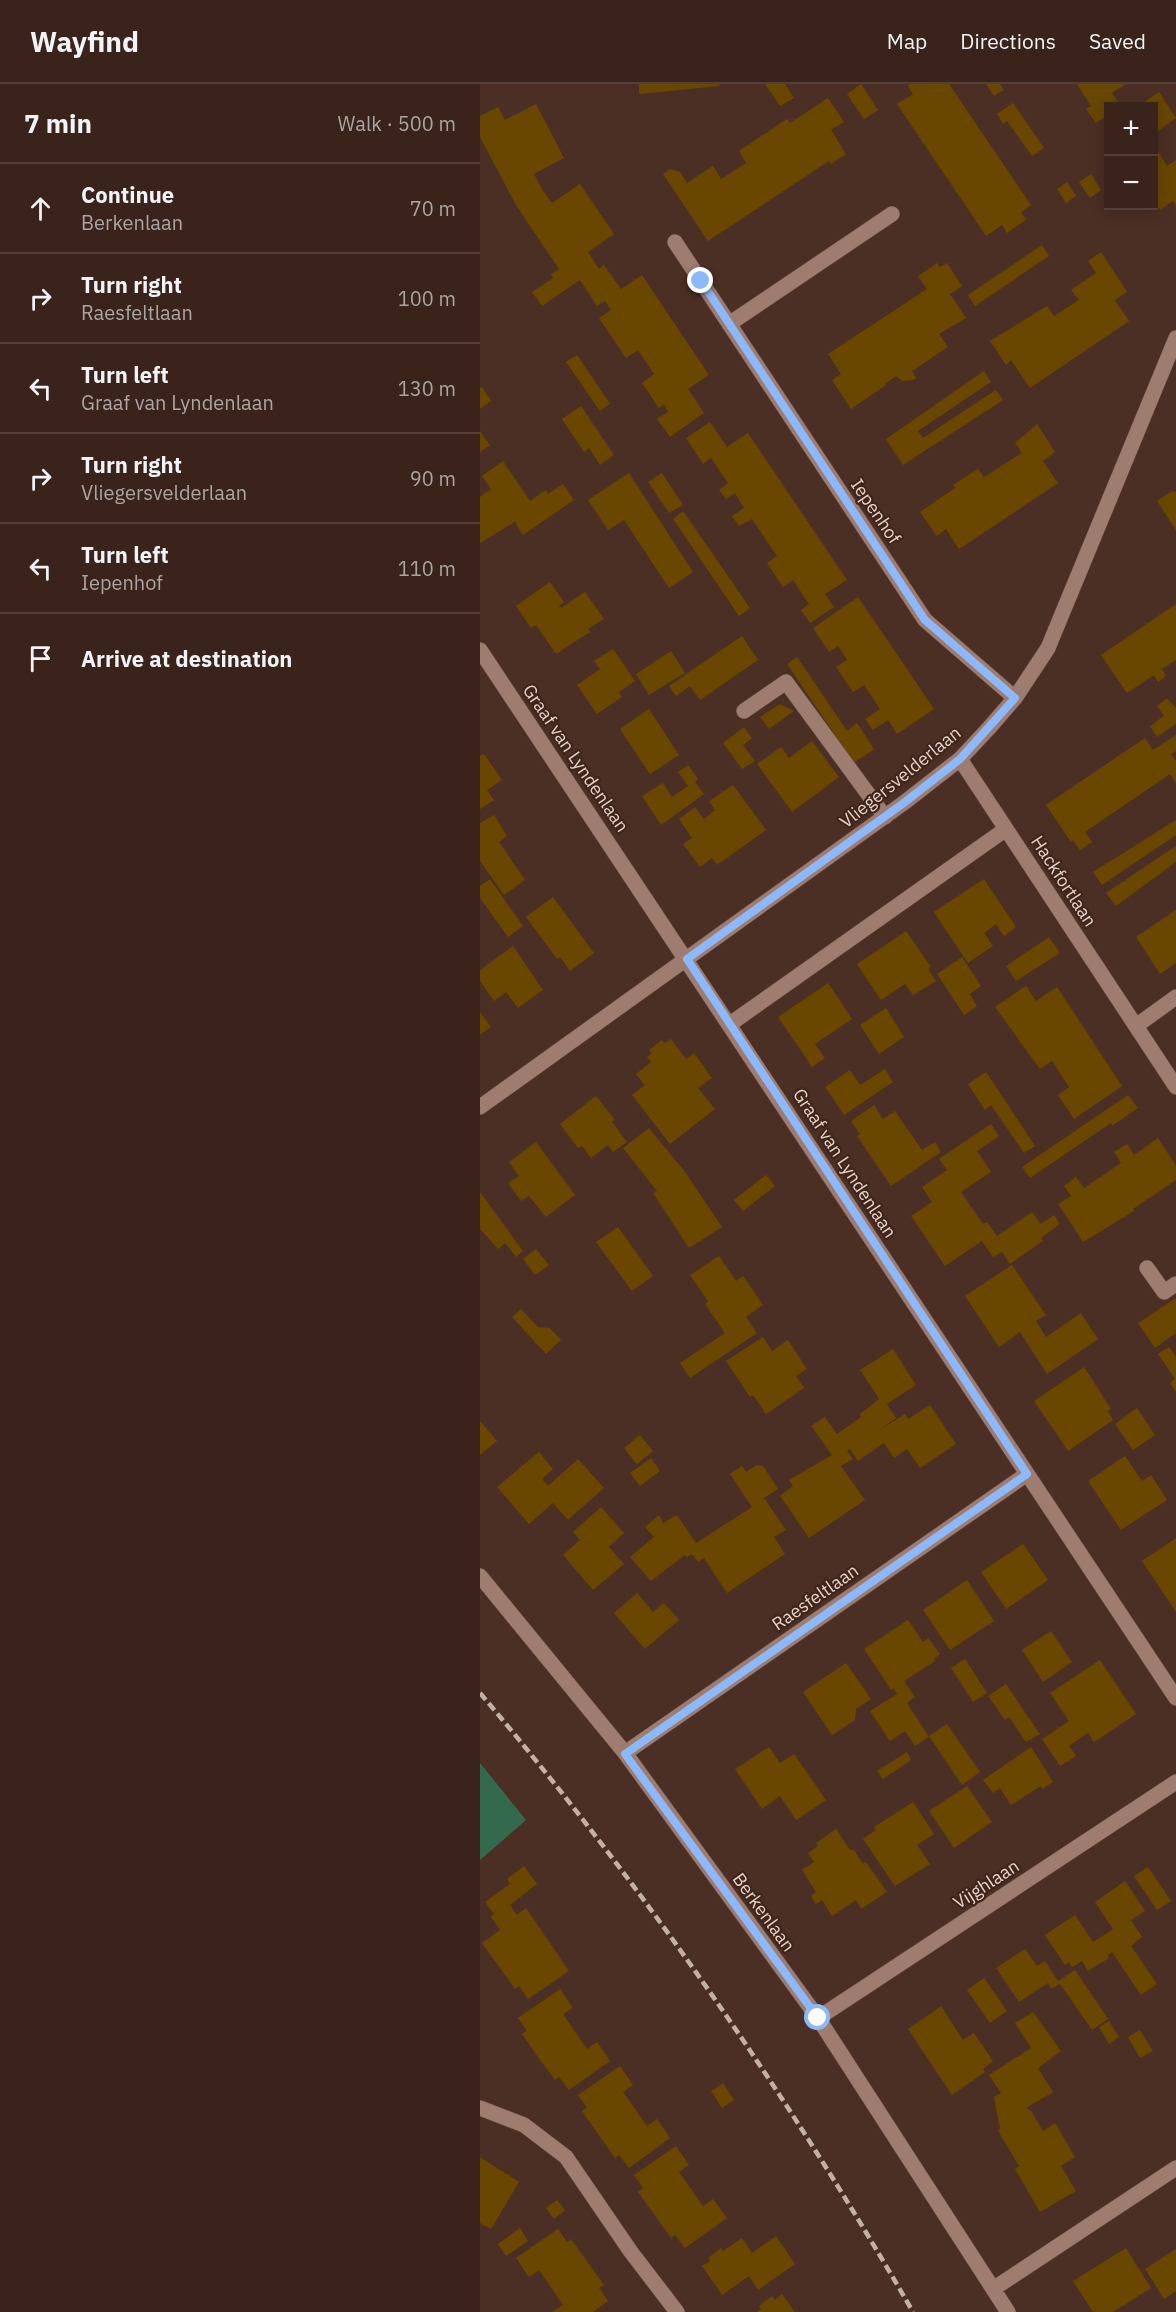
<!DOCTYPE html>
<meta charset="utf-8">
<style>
body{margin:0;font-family:"IBM Plex Sans",sans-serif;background:#442f28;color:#f1f3f6}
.controls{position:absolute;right:18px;top:18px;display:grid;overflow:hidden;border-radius:0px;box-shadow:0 3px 15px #0003}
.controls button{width:54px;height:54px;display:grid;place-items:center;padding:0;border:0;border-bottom:2px solid #53403a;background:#39231b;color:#f1f3f6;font:30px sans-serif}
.stop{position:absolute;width:18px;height:18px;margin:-14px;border:4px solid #8cb9fc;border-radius:50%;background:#fff}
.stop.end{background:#8cb9fc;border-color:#fff;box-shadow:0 2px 6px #0008}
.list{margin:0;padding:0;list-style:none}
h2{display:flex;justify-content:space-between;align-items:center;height:78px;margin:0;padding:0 24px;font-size:26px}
h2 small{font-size:20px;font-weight:400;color:#aba4a3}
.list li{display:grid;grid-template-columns:39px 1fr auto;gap:18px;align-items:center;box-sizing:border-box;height:90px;padding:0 24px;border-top:2px solid #53403a}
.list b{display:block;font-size:22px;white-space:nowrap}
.list p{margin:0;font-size:20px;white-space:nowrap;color:#aba4a3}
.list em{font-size:20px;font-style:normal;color:#aba4a3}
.icon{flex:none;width:33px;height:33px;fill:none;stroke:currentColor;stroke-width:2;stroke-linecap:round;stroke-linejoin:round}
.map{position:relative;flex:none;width:696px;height:2228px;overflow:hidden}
header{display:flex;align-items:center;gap:36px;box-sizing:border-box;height:84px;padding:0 30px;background:#39231b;border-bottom:2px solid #53403a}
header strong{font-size:28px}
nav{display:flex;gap:33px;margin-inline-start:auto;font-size:21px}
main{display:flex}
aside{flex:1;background:#39231b}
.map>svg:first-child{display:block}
.green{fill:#33694c}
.building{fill:#694700}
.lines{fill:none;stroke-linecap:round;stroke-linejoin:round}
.minor-casing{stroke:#674e45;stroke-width:16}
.minor{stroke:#9f7c70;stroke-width:15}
.rail{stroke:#c5b0a8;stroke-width:4.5;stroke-dasharray:9 4.5;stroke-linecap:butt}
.route{stroke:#8cb9fc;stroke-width:8}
.labels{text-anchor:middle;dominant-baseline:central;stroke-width:4.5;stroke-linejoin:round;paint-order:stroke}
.street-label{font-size:18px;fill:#e4d1ca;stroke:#41251a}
</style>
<header>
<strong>Wayfind</strong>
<nav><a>Map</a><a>Directions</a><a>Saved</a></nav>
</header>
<main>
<aside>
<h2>7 min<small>Walk · 500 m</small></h2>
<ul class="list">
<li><svg class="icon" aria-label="ahead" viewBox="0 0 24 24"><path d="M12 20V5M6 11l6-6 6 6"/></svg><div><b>Continue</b><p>Berkenlaan</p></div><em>70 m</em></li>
<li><svg class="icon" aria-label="right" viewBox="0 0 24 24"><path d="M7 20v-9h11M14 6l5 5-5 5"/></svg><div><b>Turn right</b><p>Raesfeltlaan</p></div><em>100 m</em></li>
<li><svg class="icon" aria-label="left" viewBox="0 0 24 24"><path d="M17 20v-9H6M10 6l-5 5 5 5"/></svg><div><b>Turn left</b><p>Graaf van Lyndenlaan</p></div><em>130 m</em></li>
<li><svg class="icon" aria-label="right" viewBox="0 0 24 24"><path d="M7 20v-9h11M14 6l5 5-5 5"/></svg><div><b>Turn right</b><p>Vliegersvelderlaan</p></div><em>90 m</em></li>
<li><svg class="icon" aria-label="left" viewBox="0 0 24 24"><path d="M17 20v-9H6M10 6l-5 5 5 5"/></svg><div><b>Turn left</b><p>Iepenhof</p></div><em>110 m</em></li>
<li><svg class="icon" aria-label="arrive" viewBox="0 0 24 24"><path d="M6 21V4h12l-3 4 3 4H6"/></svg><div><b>Arrive at destination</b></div></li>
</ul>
</aside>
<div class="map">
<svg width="696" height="2228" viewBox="0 0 696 2228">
<rect width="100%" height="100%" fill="#4c2f24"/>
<path class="green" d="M0,1679L46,1736L0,1776Z"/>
<path class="building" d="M159,0H239L240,2L159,10Z
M285,0H305L314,14L300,22Z
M381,0L398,26L384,35L367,10Z
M430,0H469L551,121L541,128L546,136L527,149L522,141L506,152L417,20L433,10L428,2Z
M506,0H520L524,6L514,12Z
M597,0H646L632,9L641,22H628V31L616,39L606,25L611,22Z
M679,8L696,34L674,50V22H658Z
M348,14L364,38L351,46L366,70L351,80L349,77L228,157L183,90L190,85L200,88L207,99L233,82L241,95L266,79L259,67L307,35L310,39Z
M533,19L564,64L552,72L527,37L523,40L517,30Z
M56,20L84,74L54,90L62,105L72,119L100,100L134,150L108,168L119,185L124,181L141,205L162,191L229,291L208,305L224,329L190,353L177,335L188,328L184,320L179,324L162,299L174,290L158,266L146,274L119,234L131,226L125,217L117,222L100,196L62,222L52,208L73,194L71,190L79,185L36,121L0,53V32L18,23L25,36Z
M674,61L687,82L696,76V122L693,117L680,126L674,116Z
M611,90L621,106L610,114L599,98Z
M587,98L596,112L586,119L577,105Z
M562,161L569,172L495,222L488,211Z
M621,168L647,208L635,216L649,237L550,304L531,276L526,281L510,257L567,222L574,232L599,216L591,206L616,189L608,177Z
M457,179L460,183L467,179L482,202L470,210L486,234L459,250L468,263L432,287L436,294L433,296L422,297L416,292L405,300L406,301L371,325L352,296L361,290L348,270L447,205L438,192Z
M97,271L130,320L120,327L86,278Z
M504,287L511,298L438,347L443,354L516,306L523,316L423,381L406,355Z
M2,303L11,317L0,325V304Z
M101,322L134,371L120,381L109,364L104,368L82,335Z
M230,338L247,363L268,349L367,496L345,510L354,523L330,539L321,526L329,520L313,496L303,503L287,479L297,472L272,435L259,442L252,432L264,424L255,409L246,415L239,406L248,399L231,374L223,380L206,354Z
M557,340L575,368L563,377L578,399L479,465L466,445L457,452L440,428L475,404L473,401L498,385L504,393L542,369L535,359Z
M0,347L10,361L0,368Z
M23,377L50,417L66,406L68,410L83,400L94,416L43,451L36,440V437L0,459V413L11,405L2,392Z
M149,389L213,488L189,504L144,436L128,446L108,416Z
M182,389L203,421L189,429L168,398Z
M692,407L696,408V446L677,417Z
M203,427L270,524L259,532L193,435Z
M70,498L84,518L79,522L81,524L105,508L124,535L108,545L110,548L76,570L56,541L51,544L36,522Z
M378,513L454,625L417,650L408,636L393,646L385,635L400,625L384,601L373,608L356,583L367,576L358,562L349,568L333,544Z
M696,520V576L682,585L686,592L678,598L674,591L647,609L621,571Z
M262,552L278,576L220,616L210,602L196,612L189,602Z
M133,565L155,597L139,608L142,613L117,630L97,601L120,585L114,577Z
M191,567L205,589L169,611L156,590Z
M317,573L367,647L377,639L394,665L374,679L307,580Z
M687,614L696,624V640L677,653L670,642L684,632L677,622Z
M300,620L314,627L289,645L280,633Z
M169,625L199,671L170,690L140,645Z
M264,643L272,654L263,661L275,677L262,685L243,659Z
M696,651V667L691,670L696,677V699L690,690L605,748L612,758L600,766L593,756L591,758L566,721L665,654L673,666Z
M332,657L359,693L312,728L277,680L301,663L309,674Z
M4,670L22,696L7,706L14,716L0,725V672Z
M208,681L218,695L215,698L224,710L181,741L162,712L183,699L192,713L208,702L198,688Z
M253,701L286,746L237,781L232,774L220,783L203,760L212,754L199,735L215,723L224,735L235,726L229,717Z
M14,731L27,752L19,758L45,796L24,811L0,777V739Z
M696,736V751L622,801L613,788Z
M696,762V778L636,822L626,809Z
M10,795L43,842L28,853L0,814V802Z
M504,795L536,843L524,852L516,840L504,849L513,862L488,879L454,828Z
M73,813L114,869L90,887L80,873L77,875L46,833Z
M696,826V879L680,890L656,853Z
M426,847L451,883L448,885L456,897L433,911L425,900L401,916L377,880Z
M569,853L580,869L536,897L526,882Z
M33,862L63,906L38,924L26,908L14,917L0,897V886Z
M482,873L501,902L490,910L497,922L484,931L457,890Z
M348,899L372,935L335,960L345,974L332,983L298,933Z
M546,902L556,917L577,903L642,1002L594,1035L578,1011L589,1003L572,977L560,985L515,923Z
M406,924L424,953L399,970L380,941Z
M0,928L11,943L0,951Z
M191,955L206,975L214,969L232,994L218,1004L235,1025L190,1060L152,1011L165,1001L156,990L171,978L167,973L172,969L169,966L182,956L185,959Z
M405,985L413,998L364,1031L345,1003L370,986L380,1001Z
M506,988L555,1062L544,1069L511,1021L505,1026L488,1000Z
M648,1011L658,1024L632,1042L631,1039L550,1094L542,1083Z
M116,1012L135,1036L132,1038L147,1058L133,1068L128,1061L111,1074L102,1062L98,1064L80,1040Z
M394,1021L403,1035L415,1027L442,1066L455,1058L461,1068L411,1102L377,1052L380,1050L371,1037Z
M511,1040L519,1052L497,1067L511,1088L481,1108L503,1140L507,1138L517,1152L552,1128L561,1140L574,1131L580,1140L561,1154L563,1157L530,1180L522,1168L513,1173L502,1157L465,1182L431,1132L452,1118L442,1103L467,1086L459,1075Z
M169,1044L205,1088L242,1143L209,1164L173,1109L177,1107L143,1064Z
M678,1054L696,1082V1096L653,1125L654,1127L603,1158L578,1120L591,1112L584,1102L596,1093L604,1104L641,1079L634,1068L647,1060L654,1071Z
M56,1058L95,1111L66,1133L49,1112L41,1117L28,1099L39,1092L29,1078Z
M286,1091L295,1102L263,1127L254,1116Z
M0,1108L43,1167L36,1173L25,1159L18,1165L0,1145Z
M138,1143L173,1192L152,1207L116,1158Z
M56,1165L69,1181L55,1191L43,1175Z
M239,1172L256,1197L263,1192L283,1221L266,1233L277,1249L210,1294L200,1279L245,1249L225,1220L228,1217L210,1191Z
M532,1181L566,1231L556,1237L566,1253L601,1229L618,1255L567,1290L540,1248L519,1263L485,1212Z
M696,1214V1249L675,1264L658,1239Z
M41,1225L58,1243L70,1244L81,1256L66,1270L32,1233Z
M283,1253L292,1267L308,1256L327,1285L316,1292L324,1304L286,1330L273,1311L270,1313L246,1277Z
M689,1263L696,1273V1308L690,1299L695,1295L678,1270Z
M413,1265L436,1301L407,1320L416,1334L398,1347L425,1330L428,1335L450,1321L476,1360L440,1384L427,1365L414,1374L404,1359L378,1377L370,1365L367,1367L373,1375L361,1382L385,1416L329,1454L300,1412L313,1402L309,1396L352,1371L331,1342L345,1333L357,1350L381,1333L380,1330L399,1315L380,1286Z
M604,1283L631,1325L628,1327L633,1336L588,1367L554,1317Z
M657,1324L675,1351L653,1366L635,1340Z
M0,1337L17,1357L0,1371Z
M160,1351L173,1367L157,1380L144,1364Z
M59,1368L73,1385L62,1395L68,1402L98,1375L124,1404L88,1436L73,1419L49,1440L17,1403Z
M645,1372L662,1397L671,1391L687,1416L641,1446L608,1397Z
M171,1374L180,1387L160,1402L150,1389Z
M277,1381L283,1382L298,1405L284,1414L306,1446L294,1453L305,1470L247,1509L224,1474L218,1478L212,1470L207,1473L205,1471L171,1497L150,1473L174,1453L165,1443L179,1431L183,1439L197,1431L216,1459L272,1423L250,1390L262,1382L266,1388Z
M121,1423L144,1449L129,1463L144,1480L113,1506L83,1471L100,1456L93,1448Z
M696,1454V1528L662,1477Z
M543,1460L568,1496L526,1525L501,1488Z
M487,1496L514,1537L470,1566L443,1526Z
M157,1509L173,1528L184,1519L199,1536L165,1565L134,1529Z
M428,1536L443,1558L448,1554L460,1570L454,1575L455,1577L424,1597L435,1613L427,1619L449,1653L435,1662L425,1647L410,1657L390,1627L417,1610L414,1604L411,1606L384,1565Z
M571,1547L592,1578L563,1598L542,1566Z
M485,1575L507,1609L493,1618L471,1584Z
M620,1576L656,1630L614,1658L608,1649L589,1662L596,1672L580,1682L562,1655L589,1637L570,1609Z
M366,1579L391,1615L376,1625L375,1636L352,1651L323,1608Z
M526,1600L560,1650L546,1658L529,1633L525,1636L508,1612Z
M467,1640L500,1688L482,1701L449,1652Z
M289,1663L300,1679L314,1670L346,1716L316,1736L300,1712L282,1725L255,1685Z
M551,1663L573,1698L562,1705L561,1702L531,1721L520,1704L513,1709L503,1696Z
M427,1668L431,1676L403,1695L397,1687Z
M487,1702L512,1738L474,1764L449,1727Z
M433,1718L454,1750L437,1761L450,1780L415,1802L383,1755L396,1746L394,1743Z
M356,1745L371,1767L373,1765L383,1780L386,1778L407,1808L381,1825L376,1816L352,1832L342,1816L336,1820L331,1812L336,1808L322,1786L334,1778L328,1769L338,1762L336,1759Z
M44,1782L57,1800L30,1821L37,1831L46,1824L89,1887L48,1915L39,1902L35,1905L2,1859L20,1846L11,1833L14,1830L5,1818L30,1800L27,1795Z
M668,1783L691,1817L677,1826L654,1792Z
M645,1797L665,1827L651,1836L662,1853L651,1862L677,1900L661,1911L632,1868L628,1871L629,1874L608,1887L602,1877L592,1883L589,1878L585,1881L565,1851L595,1831L613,1858L621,1853L633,1845L615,1818Z
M545,1865L557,1882L565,1877L578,1897L595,1886L628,1935L612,1946L580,1900L571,1905L568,1899L539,1918L516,1884Z
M504,1894L527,1927L510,1939L487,1906Z
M80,1905L93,1924L83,1930L95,1948L107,1965L117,1958L130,1977L89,2006L79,1993L75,1996L58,1973L42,1950L47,1947L38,1934Z
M461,1922L483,1956L494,1949L513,1977L503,1985L505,1988L472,2011L428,1945Z
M553,1928L581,1967L558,1984L573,2008L546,2024L551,2027L563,2047L575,2039L595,2073L581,2082L596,2107L560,2128L535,2085L539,2082L518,2047L520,2045L514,2013L521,2009L509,1991L551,1964L535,1939Z
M629,1937L639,1953L629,1960L619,1943Z
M660,1946L673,1967L660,1974L648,1953Z
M140,1982L153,2001L143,2008L167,2042L177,2035L190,2054L149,2084L139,2071L135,2074L102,2027L107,2024L98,2011Z
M243,1999L254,2016L242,2024L231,2007Z
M196,2062L209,2081L199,2088L223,2122L233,2115L247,2134L205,2164L195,2151L191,2154L158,2108L163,2104L154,2091Z
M0,2073L39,2098L11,2145L0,2139Z
M77,2116L85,2126L74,2135L66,2124Z
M40,2144L48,2157L26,2172L18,2160Z
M78,2145L87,2158L91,2155L124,2201L119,2204L128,2217L113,2228H72L83,2221L59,2186L49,2193L36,2174Z
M296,2152L315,2180L278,2206L269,2192L242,2211L222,2182L230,2177L228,2174L241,2164L243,2167L262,2154L272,2169Z
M646,2164L671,2204L633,2228H613L593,2197Z
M696,2165V2207L684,2215L665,2185Z
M302,2210L315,2228H277L281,2225L279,2222L292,2212L295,2216Z"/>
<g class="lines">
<defs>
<path id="minor" d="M195,158L445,536L535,614
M249,240L412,130
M0,566L696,1614
M264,627L306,598L405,733
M480,675L696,1003
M250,940L526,745
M656,942L696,913
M0,1023L425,718L480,675L509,644L535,614L568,564L696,254
M667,1184L684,1208L696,1200
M0,1492L145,1669L338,1934L528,2228
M145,1669L547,1390
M338,1934L696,1698
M0,2024L44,2041L86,2073L151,2168L197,2228
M513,2205L696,2084"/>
</defs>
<use href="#minor" class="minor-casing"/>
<use href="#minor" class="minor"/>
<path class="rail" d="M0,1609C162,1800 308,2011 433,2228"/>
</g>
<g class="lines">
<path class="route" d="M221,197L445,536L535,614L480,675L425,718L207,875L547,1390L145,1670L338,1934"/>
</g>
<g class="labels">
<g class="street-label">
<text transform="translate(396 427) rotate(56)">Iepenhof</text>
<text transform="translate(96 674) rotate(56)">Graaf van Lyndenlaan</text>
<text transform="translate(420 693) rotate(-39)">Vliegersvelderlaan</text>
<text transform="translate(584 797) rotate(57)">Hackfortlaan</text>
<text transform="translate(365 1079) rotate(57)">Graaf van Lyndenlaan</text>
<text transform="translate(335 1513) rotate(-35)">Raesfeltlaan</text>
<text transform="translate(506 1800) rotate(-33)">Vijghlaan</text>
<text transform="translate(284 1828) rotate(54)">Berkenlaan</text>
</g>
</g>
</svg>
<div class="controls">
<button>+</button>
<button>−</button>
</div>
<div class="stop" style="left:338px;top:1934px"></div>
<div class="stop end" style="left:221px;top:197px"></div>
</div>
</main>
